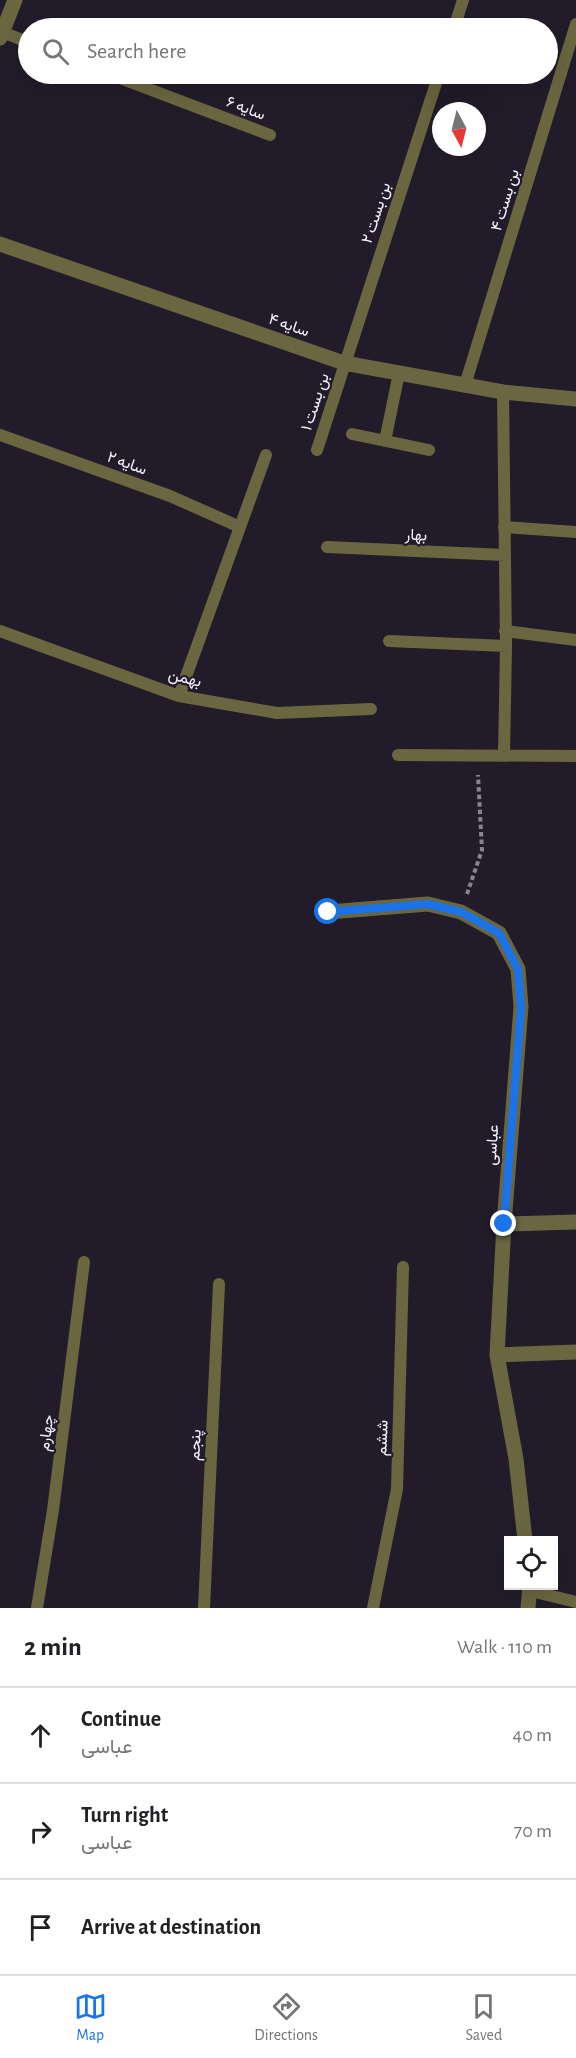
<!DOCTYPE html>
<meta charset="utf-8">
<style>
body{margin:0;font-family:"Alegreya Sans",Vazirmatn,sans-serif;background:#f6f6f6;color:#202124}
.controls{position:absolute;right:18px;bottom:18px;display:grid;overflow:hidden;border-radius:0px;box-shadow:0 6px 24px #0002}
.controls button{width:54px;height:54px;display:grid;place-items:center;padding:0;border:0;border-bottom:2px solid #e0e0e0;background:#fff;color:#202124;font:30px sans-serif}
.compass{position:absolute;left:432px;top:102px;width:54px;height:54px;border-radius:50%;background:#fff;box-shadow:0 6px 24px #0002;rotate:173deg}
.stop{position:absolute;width:18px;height:18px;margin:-14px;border:4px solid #1a73e8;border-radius:50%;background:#fff}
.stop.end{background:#1a73e8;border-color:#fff;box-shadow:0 2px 6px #0008}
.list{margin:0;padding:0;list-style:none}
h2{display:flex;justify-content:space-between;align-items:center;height:78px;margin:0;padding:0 24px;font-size:26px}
h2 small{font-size:20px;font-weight:400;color:#757577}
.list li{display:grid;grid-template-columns:39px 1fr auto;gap:18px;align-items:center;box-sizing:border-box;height:96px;padding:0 24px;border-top:2px solid #e0e0e0}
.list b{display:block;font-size:22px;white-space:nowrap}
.list p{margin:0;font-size:20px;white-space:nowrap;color:#757577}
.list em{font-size:20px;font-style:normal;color:#757577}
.icon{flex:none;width:33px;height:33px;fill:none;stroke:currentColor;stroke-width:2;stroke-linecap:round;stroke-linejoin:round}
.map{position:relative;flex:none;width:576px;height:1608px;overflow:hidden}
.search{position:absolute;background:#fff;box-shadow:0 6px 24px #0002;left:18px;right:18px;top:18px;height:66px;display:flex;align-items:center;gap:15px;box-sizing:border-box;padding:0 21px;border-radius:33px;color:#757577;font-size:22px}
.sheet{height:366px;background:#fff}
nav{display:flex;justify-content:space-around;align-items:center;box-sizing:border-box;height:84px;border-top:2px solid #e0e0e0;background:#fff;font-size:16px;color:#757577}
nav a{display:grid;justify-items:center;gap:3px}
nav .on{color:#1a73e8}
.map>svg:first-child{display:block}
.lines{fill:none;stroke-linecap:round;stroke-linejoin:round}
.path{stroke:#898490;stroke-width:4;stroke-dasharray:4.5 3;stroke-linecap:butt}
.service{stroke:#6a6640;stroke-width:12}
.minor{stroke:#6a6640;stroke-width:15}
.route{stroke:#1a73e8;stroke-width:8}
.labels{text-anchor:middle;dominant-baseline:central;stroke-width:4.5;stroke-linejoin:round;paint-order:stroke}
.street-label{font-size:16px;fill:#f6f2fc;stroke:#221c2a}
</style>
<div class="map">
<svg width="576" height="1608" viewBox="0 0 576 1608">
<rect width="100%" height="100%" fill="#221c2a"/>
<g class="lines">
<path class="path" d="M467,894L482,850L478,775"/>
<path class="service" d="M454,28L463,0
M2,32L28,42
M109,74L270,135
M465,385L576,24
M503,392L506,646L504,755
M352,434L429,450
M0,435L170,496L240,527
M385,441L399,373
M317,450L439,74
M504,527L576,532
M327,547L504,555
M0,631L179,696L277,713L371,709
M505,631L576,640
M389,641L506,646
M179,696L266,455
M398,755L576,756
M531,1591L576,1602
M37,1608L53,1510L84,1262
M204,1608L219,1284
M373,1608L397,1489L403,1267"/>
<path class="minor" d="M0,38L15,0
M0,244L344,363L503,392L576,399
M328,912L428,904L461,912L499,933L518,969L521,1007L504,1224L497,1355L516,1459L525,1540
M504,1224L576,1222
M497,1355L576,1352
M528,1608L530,1586"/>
</g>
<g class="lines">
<path class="route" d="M328,912L428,904L461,912L499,933L518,969L521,1008L504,1224"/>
</g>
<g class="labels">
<g class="street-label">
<text transform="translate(246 108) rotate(21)">سایه ۶</text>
<text transform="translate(505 200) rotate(-73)">بن بست ۴</text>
<text transform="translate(376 213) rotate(-72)">بن بست ۲</text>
<text transform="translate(289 325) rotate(19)">سایه ۴</text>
<text transform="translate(315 402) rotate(-72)">بن بست ۱</text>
<text transform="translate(127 463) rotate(20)">سایه ۲</text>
<text transform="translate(416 535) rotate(2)">بهار</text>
<text transform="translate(185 678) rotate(14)">بهمن</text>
<text transform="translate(492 1145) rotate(-86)">عباسی</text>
<text transform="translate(46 1433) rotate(-83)">چهارم</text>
<text transform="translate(382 1438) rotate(-88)">ششم</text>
<text transform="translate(195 1445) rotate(-87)">پنجم</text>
</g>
</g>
</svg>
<div class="controls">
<button><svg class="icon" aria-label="locate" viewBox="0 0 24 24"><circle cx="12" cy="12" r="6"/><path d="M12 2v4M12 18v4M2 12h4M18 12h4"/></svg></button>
</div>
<svg class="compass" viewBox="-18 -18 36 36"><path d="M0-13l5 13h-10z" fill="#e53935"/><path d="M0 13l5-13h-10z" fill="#757577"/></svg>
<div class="stop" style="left:328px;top:912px"></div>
<div class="stop end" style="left:504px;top:1224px"></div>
<div class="search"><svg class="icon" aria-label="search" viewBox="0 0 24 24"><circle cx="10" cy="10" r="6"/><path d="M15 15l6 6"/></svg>Search here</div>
</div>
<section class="sheet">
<h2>2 min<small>Walk · 110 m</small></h2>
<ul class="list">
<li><svg class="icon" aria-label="ahead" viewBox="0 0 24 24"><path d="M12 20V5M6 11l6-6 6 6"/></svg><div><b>Continue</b><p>عباسی</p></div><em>40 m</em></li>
<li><svg class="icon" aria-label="right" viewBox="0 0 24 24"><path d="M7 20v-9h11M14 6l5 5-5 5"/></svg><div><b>Turn right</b><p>عباسی</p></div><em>70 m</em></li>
<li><svg class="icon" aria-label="arrive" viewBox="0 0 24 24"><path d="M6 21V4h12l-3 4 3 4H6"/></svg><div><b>Arrive at destination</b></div></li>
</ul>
</section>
<nav>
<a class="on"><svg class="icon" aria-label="map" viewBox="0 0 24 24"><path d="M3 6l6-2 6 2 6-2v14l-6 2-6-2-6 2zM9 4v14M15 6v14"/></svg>Map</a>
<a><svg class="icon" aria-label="directions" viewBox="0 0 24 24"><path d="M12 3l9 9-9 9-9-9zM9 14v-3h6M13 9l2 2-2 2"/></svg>Directions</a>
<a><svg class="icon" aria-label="saved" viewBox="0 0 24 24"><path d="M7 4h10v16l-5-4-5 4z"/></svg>Saved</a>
</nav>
